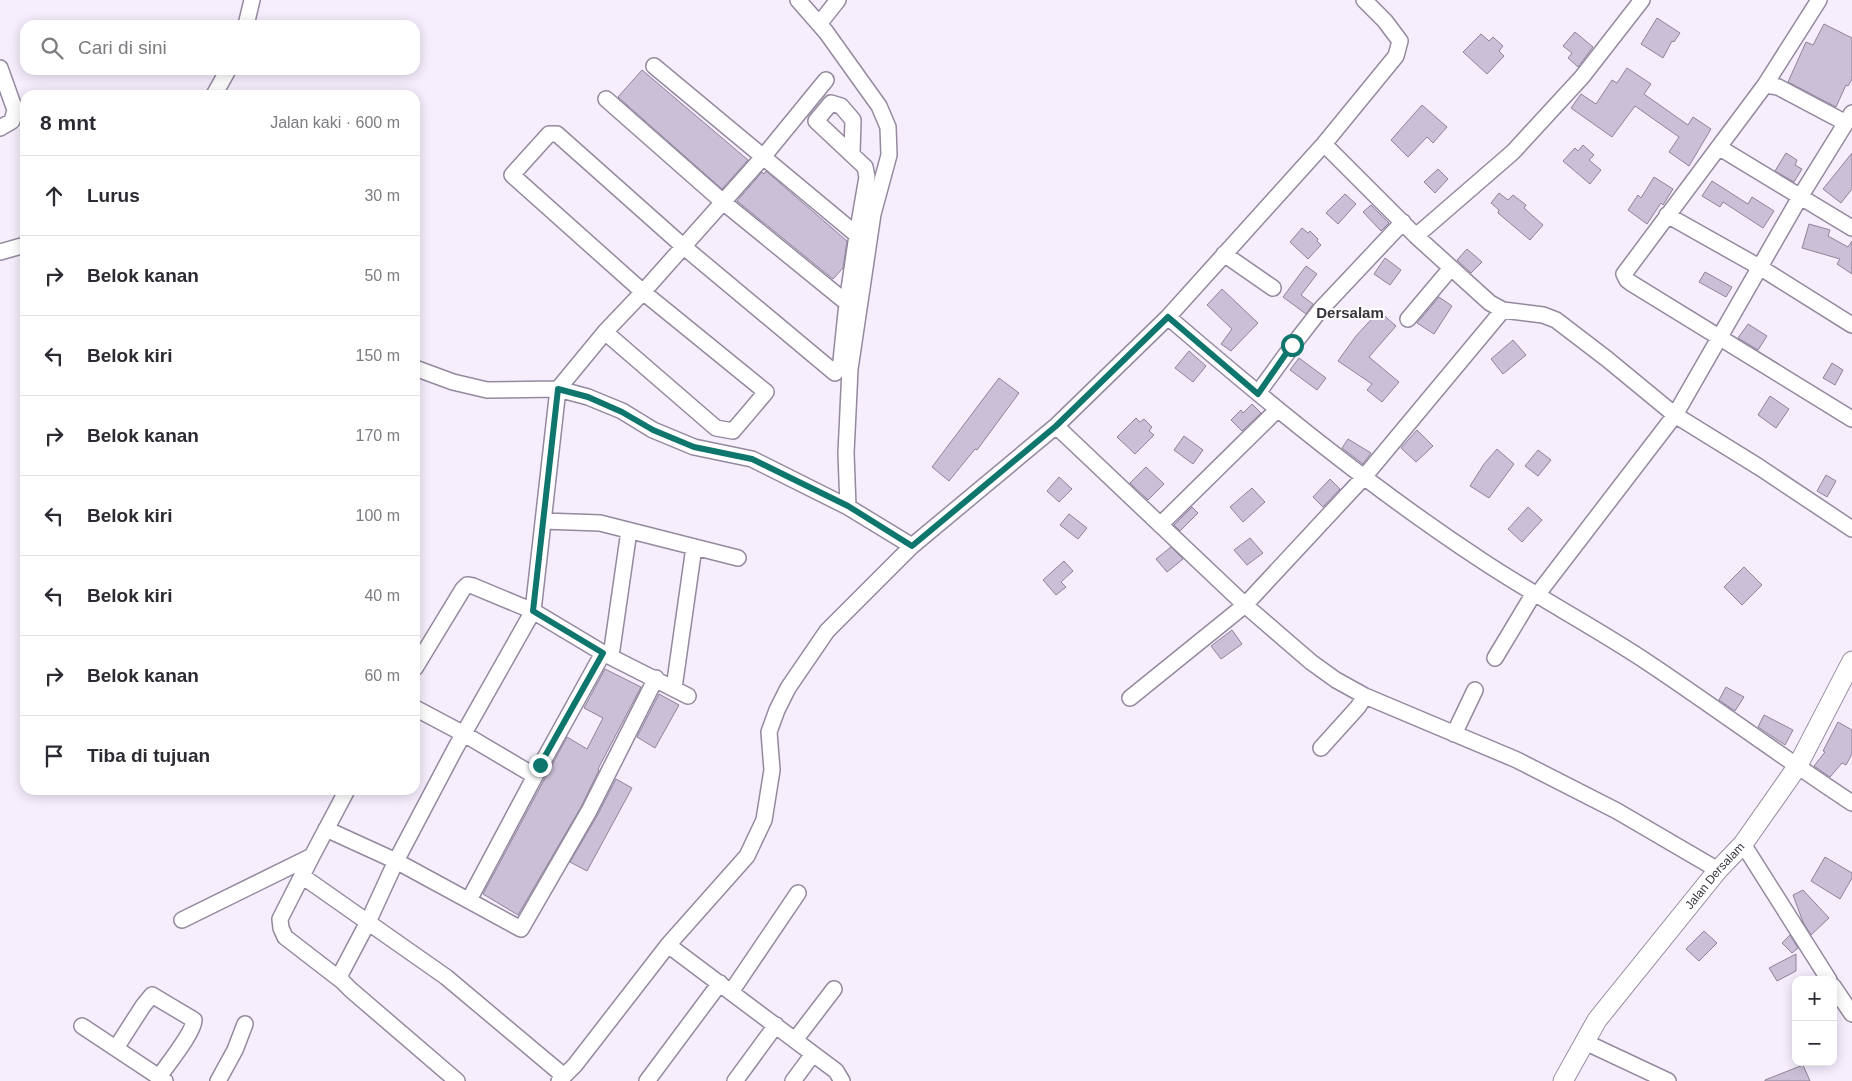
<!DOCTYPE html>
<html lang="id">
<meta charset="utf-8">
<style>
body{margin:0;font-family:Arial,sans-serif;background:#f7f7f7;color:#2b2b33}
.controls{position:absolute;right:15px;bottom:15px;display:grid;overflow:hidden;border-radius:10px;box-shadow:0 2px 12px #0003}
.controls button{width:45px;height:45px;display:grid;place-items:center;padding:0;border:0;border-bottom:1px solid #e1e1e2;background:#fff;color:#2b2b33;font:25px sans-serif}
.stop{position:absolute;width:15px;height:15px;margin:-11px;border:4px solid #0f766e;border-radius:50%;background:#fff}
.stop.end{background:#0f766e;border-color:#fff;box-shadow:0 1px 5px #0008}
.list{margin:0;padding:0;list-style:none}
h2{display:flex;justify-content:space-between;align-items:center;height:65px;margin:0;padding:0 20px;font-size:21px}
h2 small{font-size:16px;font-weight:400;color:#7c7c81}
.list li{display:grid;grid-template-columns:32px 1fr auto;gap:15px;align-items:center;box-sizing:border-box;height:80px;padding:0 20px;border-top:1px solid #e1e1e2}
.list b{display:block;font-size:19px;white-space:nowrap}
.list em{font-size:16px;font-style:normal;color:#7c7c81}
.icon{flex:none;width:28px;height:28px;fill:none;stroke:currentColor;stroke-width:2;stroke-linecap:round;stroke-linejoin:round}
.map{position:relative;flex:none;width:1852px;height:1081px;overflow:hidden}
.search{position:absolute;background:#fff;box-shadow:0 2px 12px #0003;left:20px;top:20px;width:400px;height:55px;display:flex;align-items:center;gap:12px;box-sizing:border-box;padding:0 18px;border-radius:15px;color:#7c7c81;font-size:19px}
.panel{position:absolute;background:#fff;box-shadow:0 2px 12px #0003;left:20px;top:90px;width:400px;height:705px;border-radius:15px}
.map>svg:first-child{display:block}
.building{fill:#cbbfd7;stroke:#8e839a}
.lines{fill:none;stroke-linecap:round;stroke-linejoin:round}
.minor-casing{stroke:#94899f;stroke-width:18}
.major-casing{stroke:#94899f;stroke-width:21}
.minor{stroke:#fff;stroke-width:15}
.major{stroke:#fff;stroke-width:19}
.route{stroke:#0f766e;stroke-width:6}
.labels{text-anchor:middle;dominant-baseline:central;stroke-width:4;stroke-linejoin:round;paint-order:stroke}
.street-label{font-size:12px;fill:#38333d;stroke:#fff}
.quarter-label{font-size:15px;font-weight:bold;fill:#38333d;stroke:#fff}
</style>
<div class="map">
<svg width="1852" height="1081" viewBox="0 0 1852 1081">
<rect width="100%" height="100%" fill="#f6eefd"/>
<path class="building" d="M1657,18L1680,33L1674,42L1672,41L1663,58L1641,44Z
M1824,24L1852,38V79L1848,86L1846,85L1836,107L1788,82L1806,42L1813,45Z
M1575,32L1593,47L1578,67L1568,58L1572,53L1563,46Z
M1481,34L1489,41L1493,37L1503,46L1499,51L1504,56L1487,74L1463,52Z
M1627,68L1651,84L1644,94L1688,125L1693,117L1711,129L1689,166L1669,152L1679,137L1635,106L1612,137L1571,108L1581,94L1596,104L1612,80L1617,83Z
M642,70L748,160L722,189L618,97Z
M1422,105L1447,127L1433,143L1427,137L1408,157L1391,140Z
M1583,145L1594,155L1589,160L1601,170L1590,184L1563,161L1575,148L1578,151Z
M1786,153L1797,160L1795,165L1802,169L1794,182L1775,171Z
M1852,153V189L1841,203L1823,189Z
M1438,169L1448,179L1435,193L1424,182Z
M766,171L847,241L843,268L833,279L737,201L762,172L764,174Z
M1654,177L1673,189L1663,205L1661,203L1647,224L1628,210L1638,195L1641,198Z
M1712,181L1748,204L1752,197L1774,211L1763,228L1723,202L1720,207L1702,196Z
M1499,193L1508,200L1513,195L1526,205L1524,208L1543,225L1530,240L1498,213L1499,210L1491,203Z
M1345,194L1356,204L1338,224L1326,213Z
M1371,205L1389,223L1381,231L1363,212Z
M1809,224L1830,230L1828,236L1848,247L1852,241V274L1837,264L1840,259L1802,248Z
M1302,228L1308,233L1310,231L1318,239L1317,241L1321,245L1308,259L1290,242Z
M1467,249L1482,262L1471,273L1457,260Z
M1385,258L1401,270L1390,285L1374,274Z
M1306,266L1317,274L1301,295L1313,304L1306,314L1283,297Z
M1705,272L1732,287L1726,297L1699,282Z
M1222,289L1258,323L1231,351L1221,344L1232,329L1207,305Z
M1439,297L1452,306L1434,334L1417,323Z
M1379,311L1396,326L1369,357L1399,382L1382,402L1367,390L1372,384L1338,361L1356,336Z
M1748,324L1767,336L1758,350L1738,338Z
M1513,340L1526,355L1503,374L1491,359Z
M1189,351L1206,366L1193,382L1175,368Z
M1299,358L1326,378L1317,390L1290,370Z
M1832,363L1843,370L1835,385L1823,378Z
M999,378L1019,393L977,450L975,449L949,481L932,467Z
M1770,396L1789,409L1776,428L1758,415Z
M1252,404L1261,413L1242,431L1231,420L1241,410L1243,413Z
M1136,418L1140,422L1144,419L1152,427L1149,431L1154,435L1135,454L1117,437Z
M1417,430L1433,446L1416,462L1401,448Z
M1184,436L1203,450L1193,464L1174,450Z
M1348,439L1371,453L1363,464L1342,448Z
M1497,449L1514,464L1489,498L1470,486L1484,464Z
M1538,450L1551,460L1538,476L1525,466Z
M1146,467L1164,484L1148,500L1130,483Z
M1826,475L1836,481L1827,497L1817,491Z
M1059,477L1072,489L1059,502L1047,491Z
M1330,479L1340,489L1323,507L1313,497Z
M1252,488L1265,502L1243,522L1230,507Z
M1192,507L1198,513L1180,531L1174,525Z
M1528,507L1542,520L1522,542L1508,529Z
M1069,514L1087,528L1078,539L1060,525Z
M1250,538L1263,553L1247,565L1234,550Z
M1171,547L1183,559L1167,572L1156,559Z
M1064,561L1073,571L1061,582L1066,587L1056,595L1043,580Z
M1744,567L1762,585L1742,605L1724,587Z
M1232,630L1242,644L1221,659L1211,646Z
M605,669L641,687L598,769L599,770L581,807L518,915L483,894L567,737L587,749L603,718L584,708Z
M1726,687L1744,697L1735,711L1719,700Z
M659,694L679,705L655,748L637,737Z
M1764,715L1793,730L1785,745L1758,727Z
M1838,722L1852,730V754L1846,765L1842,763L1830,777L1814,766L1825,752L1823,751Z
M616,779L632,788L587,871L570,862L597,816Z
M1825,857L1852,873V878L1840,899L1811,881Z
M1803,890L1829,918L1811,935L1803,922L1793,895Z
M1704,931L1717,943L1699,961L1686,949Z
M1790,935L1798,948L1792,953L1782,943Z
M1796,954V971L1777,981L1769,968Z
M1803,1065L1810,1081H1765V1080Z"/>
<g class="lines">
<defs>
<path id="minor" d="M798,0L826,32L879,106L888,127L889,155L873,214L850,369L846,453L848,507
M819,24L838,0
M246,25L252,0
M654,66L857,235L867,177L865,167L816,121L831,103L841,106L853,120L852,153
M0,68L15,110L12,121L0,128
M1765,85L1819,0
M214,95L228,70
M1846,123L1778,87L1765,85L1624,274L1627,280L1631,283L1852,419
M1324,144L1416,236L1490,303L1503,310L1543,315L1556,320L1607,359L1675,415L1759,467L1852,529
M1720,148L1852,228
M1667,215L1761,268L1852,325
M1416,236L1513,152L1582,77L1642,0
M0,252L25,245
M1224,254L1273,288
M847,303L857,235
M1168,317C1268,403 1370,487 1481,560C1535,596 1593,626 1647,662C1716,708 1782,757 1852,803
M1408,319L1451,268
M605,332L716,428L733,431L766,392L643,292L512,175L549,134H557L684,247L835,373L839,369L841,361L847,303L723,202L606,99
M415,368L453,382L487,390L558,389L588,397L622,411L653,430L694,447L752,459L848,507L912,546L827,631L788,688L777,710L769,732L772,770L764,820L747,856L668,945L575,1065L559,1081
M1258,393L1293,345L1321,309L1403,222
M1056,426L1245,605L1311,662L1336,680L1365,696L1517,760L1617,811L1718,870
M543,521L600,523L738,558
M1160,525L1277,410
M912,546L1056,426L1168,317L1324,144L1396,56L1400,41L1385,21L1364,0
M1537,595L1675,415L1800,197L1852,113
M611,656L629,531
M1495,658L1534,593
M415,668L463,589L467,585L473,586L533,611L603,653L688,696
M674,688L694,547
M1130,698L1245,605L1364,477L1503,310
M415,708L464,734L535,776L603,653
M1454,734L1475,690
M1321,748L1358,707L1365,696
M326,829L396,861L521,929L589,811L656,678
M1743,844L1829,980
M302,876L446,977L558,1071
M469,900L535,776
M182,920L312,856
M668,945L836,1071L842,1081
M342,981L285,937L281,928L280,919L312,856L347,790
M1833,986L1852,1014
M731,992L798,893
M82,1026L165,1081
M795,1040L834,989
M1585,1042L1668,1081
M116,1048L143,1006L152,995L194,1020C194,1032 167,1065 159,1077
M218,1081L235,1050L245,1024
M457,1081L351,990L342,981L340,975L368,922L396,861L455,749L533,611L558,389L605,332L643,292L763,157L826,80
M647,1081L720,983
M735,1081L776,1025
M793,1081L813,1054"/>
<g id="major">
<path id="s1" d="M1563,1081L1597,1020L1718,870L1743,844L1797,767L1852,661"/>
</g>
</defs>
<use href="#minor" class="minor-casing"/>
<use href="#major" class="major-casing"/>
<use href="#minor" class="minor"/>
<use href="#major" class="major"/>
</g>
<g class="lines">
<path class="route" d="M540,765L603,653L533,611L558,389L588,397L622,412L653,430L694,447L752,459L848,506L912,546L1056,426L1168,317L1258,394L1292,345"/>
</g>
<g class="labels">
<g class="street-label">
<text stroke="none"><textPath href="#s1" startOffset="256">Jalan Dersalam</textPath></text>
</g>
<g class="quarter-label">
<text x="1350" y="312">Dersalam</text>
</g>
</g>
</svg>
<div class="controls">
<button>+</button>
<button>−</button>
</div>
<div class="stop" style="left:1292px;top:345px"></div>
<div class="stop end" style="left:540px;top:765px"></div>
<div class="search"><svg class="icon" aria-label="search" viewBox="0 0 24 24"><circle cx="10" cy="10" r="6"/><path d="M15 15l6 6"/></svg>Cari di sini</div>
<section class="panel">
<h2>8 mnt<small>Jalan kaki · 600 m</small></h2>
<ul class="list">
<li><svg class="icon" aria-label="ahead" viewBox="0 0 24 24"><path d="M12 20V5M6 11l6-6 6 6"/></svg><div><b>Lurus</b></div><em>30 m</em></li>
<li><svg class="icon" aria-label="right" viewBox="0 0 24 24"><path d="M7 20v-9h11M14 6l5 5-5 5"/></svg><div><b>Belok kanan</b></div><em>50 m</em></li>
<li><svg class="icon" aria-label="left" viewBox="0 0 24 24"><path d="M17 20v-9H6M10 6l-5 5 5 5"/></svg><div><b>Belok kiri</b></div><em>150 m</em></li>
<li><svg class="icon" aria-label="right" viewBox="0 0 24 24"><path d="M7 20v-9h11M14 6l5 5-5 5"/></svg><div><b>Belok kanan</b></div><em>170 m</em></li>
<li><svg class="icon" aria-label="left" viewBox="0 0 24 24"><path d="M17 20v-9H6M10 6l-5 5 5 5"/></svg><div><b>Belok kiri</b></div><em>100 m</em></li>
<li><svg class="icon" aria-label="left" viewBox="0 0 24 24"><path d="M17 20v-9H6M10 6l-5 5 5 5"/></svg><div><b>Belok kiri</b></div><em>40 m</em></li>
<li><svg class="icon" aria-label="right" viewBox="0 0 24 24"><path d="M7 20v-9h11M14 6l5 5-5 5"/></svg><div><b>Belok kanan</b></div><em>60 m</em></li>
<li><svg class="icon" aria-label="arrive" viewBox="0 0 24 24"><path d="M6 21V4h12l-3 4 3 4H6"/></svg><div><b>Tiba di tujuan</b></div></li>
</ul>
</section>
</div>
